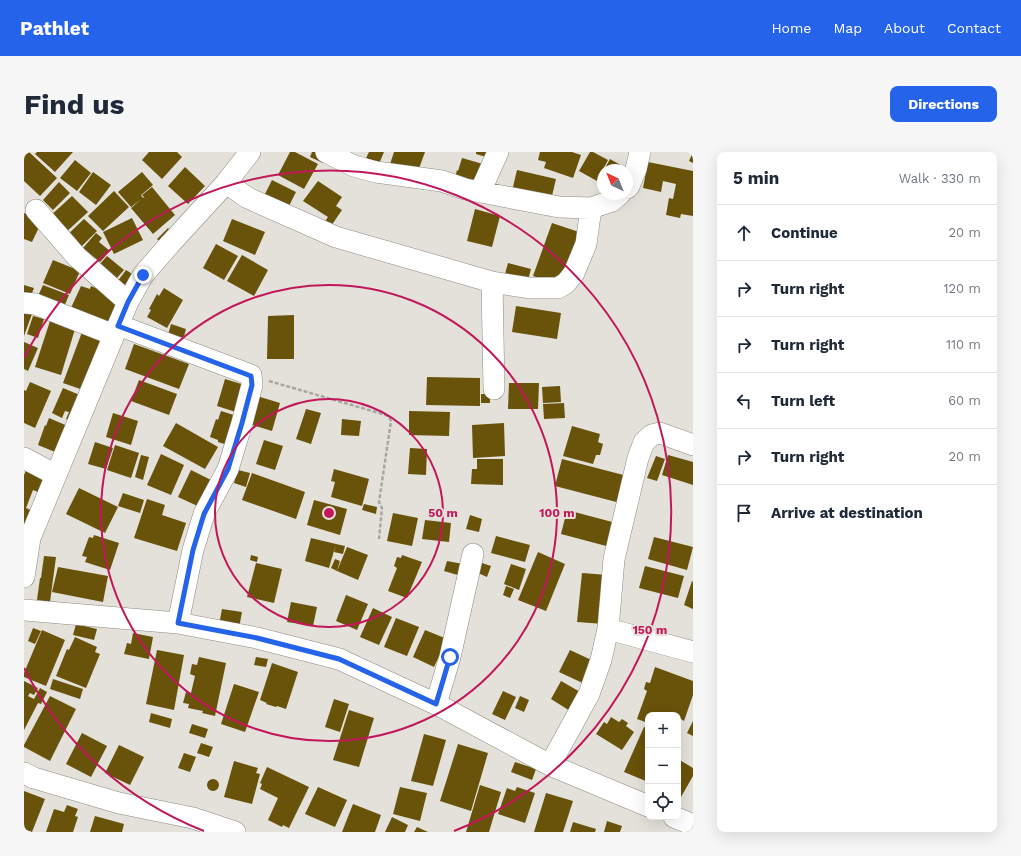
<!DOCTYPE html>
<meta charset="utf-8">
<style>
body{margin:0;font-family:"Work Sans",sans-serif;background:#f6f6f7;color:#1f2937}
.controls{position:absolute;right:12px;bottom:12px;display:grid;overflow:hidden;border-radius:8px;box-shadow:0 4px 16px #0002}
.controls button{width:36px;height:36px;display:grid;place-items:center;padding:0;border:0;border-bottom:1px solid #e0e1e3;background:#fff;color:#1f2937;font:20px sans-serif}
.compass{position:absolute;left:573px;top:12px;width:36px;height:36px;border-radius:50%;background:#fff;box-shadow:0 4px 16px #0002;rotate:317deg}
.stop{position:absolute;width:12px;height:12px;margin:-9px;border:3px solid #2563eb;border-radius:50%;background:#fff}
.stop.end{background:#2563eb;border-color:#fff;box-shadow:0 1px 4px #0008}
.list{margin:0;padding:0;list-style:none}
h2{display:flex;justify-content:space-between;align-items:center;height:52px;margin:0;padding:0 16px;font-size:17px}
h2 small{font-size:13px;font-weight:400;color:#747a83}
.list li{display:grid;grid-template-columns:26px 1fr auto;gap:12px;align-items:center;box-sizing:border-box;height:56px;padding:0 16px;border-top:1px solid #e0e1e3}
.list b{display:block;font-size:15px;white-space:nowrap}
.list em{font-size:13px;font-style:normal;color:#747a83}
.icon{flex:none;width:22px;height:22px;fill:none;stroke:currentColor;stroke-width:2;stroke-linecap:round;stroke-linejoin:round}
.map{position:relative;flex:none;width:669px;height:680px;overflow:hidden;border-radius:8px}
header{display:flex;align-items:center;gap:24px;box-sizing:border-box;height:56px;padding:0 20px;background:#2563eb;color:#fff}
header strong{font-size:19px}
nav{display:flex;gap:22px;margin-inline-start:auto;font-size:14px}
.intro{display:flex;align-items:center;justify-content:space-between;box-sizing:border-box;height:96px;padding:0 24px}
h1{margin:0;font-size:28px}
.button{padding:10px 18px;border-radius:8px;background:#2563eb;color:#fff;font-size:14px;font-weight:700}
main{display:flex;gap:24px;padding:0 24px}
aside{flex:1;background:#fff;border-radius:8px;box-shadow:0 4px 16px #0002}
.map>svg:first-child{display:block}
.building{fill:#695209}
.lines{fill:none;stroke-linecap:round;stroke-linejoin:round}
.minor-casing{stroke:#8d8a84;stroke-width:22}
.path{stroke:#a9a7a2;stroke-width:2.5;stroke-dasharray:4 2;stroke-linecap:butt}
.minor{stroke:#fff;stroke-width:21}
.route{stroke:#2563eb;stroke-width:5}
.ring{fill:none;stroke:#c2185b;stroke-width:2}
.centre{fill:#c2185b;stroke:#e3e1da;stroke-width:2}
.ring-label{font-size:12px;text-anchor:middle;font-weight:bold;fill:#c2185b;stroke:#e3e1da;stroke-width:4;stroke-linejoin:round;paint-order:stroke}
</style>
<header>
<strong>Pathlet</strong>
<nav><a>Home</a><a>Map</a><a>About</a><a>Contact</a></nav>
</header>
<div class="intro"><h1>Find us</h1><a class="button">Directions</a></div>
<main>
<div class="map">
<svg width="669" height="680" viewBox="0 0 669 680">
<rect width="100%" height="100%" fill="#e3e1da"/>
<path class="building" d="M4,0H5L33,26L16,44L0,29V4Z
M13,0H49L31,20L11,2Z
M125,0H153L158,5L138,27L118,8Z
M266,0H271L294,12L280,37L254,23Z
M288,0H296L302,3L299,11L286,5Z
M345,0H360L355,12L342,6Z
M370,0H401L393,22L366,12Z
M452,0H463L462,5L452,2Z
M516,0H548L557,3L549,26L520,16L522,10L514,8Z
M566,0H569L584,8L573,29L555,19Z
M669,0V11L665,9Z
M438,6L459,12L453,36L430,30L433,18L434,19Z
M586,7L607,19L603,18H580Z
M51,8L67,21L53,39L36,26Z
M624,10L669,19V64L657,62L656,66L642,63L645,46L649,47L652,32L639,29L637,40L619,36Z
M161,15L181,34L164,52L144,34Z
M493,18L532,27L526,52L487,43Z
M69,20L87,33L72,53L55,40Z
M118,20L129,33L117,43L119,46L107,55L94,40Z
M579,20V35L573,31Z
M248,28L272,40L264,56L240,44Z
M294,29L318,45L312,54L318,58L305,77L299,72L304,65L279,49Z
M35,30L46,41L29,58L19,48Z
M128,35L151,63L129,82L107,56L120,45L118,43Z
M90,39L105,55L79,79L64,64Z
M48,44L64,60L40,82L25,65Z
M451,57L476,64L468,95L443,89Z
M0,61L18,69L8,90L0,87Z
M108,66L119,88L90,102L79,80Z
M60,67L73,79L53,99L40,86Z
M208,67L241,80L231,103L199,89Z
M528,71L555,80L537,129L523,125L522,128L509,124Z
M144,76L152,85L141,95L133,87Z
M72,81L78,86L75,90L86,99L76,110L59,96Z
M192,92L214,104L200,128L179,116Z
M218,103L244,118L230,144L203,129Z
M83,104L100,118L92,127L75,113Z
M29,108L56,119L46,142L19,131Z
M484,111L507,117L504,128L481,122Z
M102,118L116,127L107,140L93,130Z
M0,133L10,136L5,149L0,148Z
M19,133L45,143L40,155L14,144Z
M57,134L66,137L67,134L85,142L94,150L84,174L46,158Z
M140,136L159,148L143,176L123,165L127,158L125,157L133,142L135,144Z
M492,154L537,161L533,187L488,180Z
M0,159L8,162L0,184Z
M270,163V207H243L244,164Z
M9,164L20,167L14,186L3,182Z
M26,169L51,177L37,223L11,215Z
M147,172L162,177L159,188L144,183Z
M58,180L81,188L62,239L39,231Z
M0,190L14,196L4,219L0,217Z
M110,192L165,212L155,237L101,217Z
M403,225L456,226V254L402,253Z
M201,227L224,234L215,261L193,254Z
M115,228L153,242L145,263L107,249Z
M6,230L27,239L11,276L0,271V238L2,239Z
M485,231H515L514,257H484Z
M536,234L537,250L519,251L518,235Z
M39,236L63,246L52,272L42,267L45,260L41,259L38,266L28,261Z
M457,242H466V251H457Z
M233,244L256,251L248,279L225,272Z
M540,251L541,266L520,267L519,252Z
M282,257L297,261L287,292L272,287Z
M197,259L216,265L207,294L194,290V288L186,285L192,267L194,268Z
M385,259L426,260L425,284L385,283Z
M89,261L114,269L107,293L82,285Z
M25,266L46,275L36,302L14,293L21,273L22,274Z
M318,267L337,269L335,284L317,283Z
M152,271L194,295L181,317L139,294Z
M480,271L481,304L449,306L448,273Z
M548,274L576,282L574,290L579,292L576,303H572L569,312L539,304Z
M240,288L259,294L251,318L232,312Z
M71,290L89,296L82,317L64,312Z
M91,293L115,301L107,326L83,318Z
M386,296L403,297L402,323L384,322Z
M137,302L160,313L147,343L123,333Z
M117,303L125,305L119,328L111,325Z
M644,303L669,310V333L638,323Z
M632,304L641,307L633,329L623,326Z
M453,307H479V333L447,332L448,317H453Z
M538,307L607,325L600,352L531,334Z
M5,312L26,326L19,342L9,338L2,356L13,361L0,384V323Z
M310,317L345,327L338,354L307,345L311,330L307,329Z
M167,318L193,331L180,357L154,345Z
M214,318L226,321L222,335L210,331Z
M228,321L281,340L272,367L218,348Z
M55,336L94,355L81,381L42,362Z
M99,341L120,348L116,361L94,354Z
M123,347L141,353L138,363L162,371L153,399L110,386Z
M290,348L323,357L316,383L283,373Z
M340,352L353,355L352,362L338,358Z
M543,358L592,371L586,395L537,382Z
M369,361L394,366L388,394L363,389Z
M446,363L458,367L455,380L442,377Z
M401,368L427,371L425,390L398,387Z
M70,383L95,391L86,418L61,410L63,405L58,404L65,385L69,386Z
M472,384L506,393L501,410L467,401Z
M630,385L669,395L663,418L624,407Z
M287,386L312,392L305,416L281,409Z
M312,392L321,394L319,402L310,400Z
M323,395L344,403L334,428L313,419Z
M514,400L541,412L522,459L494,448Z
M227,403L234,405L233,410L226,408Z
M378,403L398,410L383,446L364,439L373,416L370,414L373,405L377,406Z
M20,404L32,405L26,450L13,448L16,426H17Z
M311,407L316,409L313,419L307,416Z
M423,409L439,412L437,424L420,419Z
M232,411L258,417L250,451L223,445Z
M458,411L467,414L463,425L454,421Z
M487,412L502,417L495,438L480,432Z
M621,414L660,424L654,446L615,436Z
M34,415L84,424L79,450L28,440Z
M558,421L584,423L580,472L553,470Z
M668,429L669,430V457L660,453Z
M482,434L490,437L486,446L479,443Z
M322,443L344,452L333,478L312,469Z
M267,450L293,455L289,474L263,470Z
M349,456L368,465L355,493L336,485Z
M198,457L218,460L215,476L195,473Z
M372,466L395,475L383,504L360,495Z
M52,472L73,477L70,488L49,483Z
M9,476L17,479L11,492L4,489Z
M18,478L41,488L22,534L0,525V521Z
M401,478L423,487L410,515L389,505Z
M109,481L129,485L125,507L100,502L103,491L107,492Z
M51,485L73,495L71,500L76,502L62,536L32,524L43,497L45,498Z
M133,498L160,503L150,558L122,552Z
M546,498L576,512L565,534L535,520Z
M175,505L202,511L191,564L178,561L179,559L164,556L165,552L159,551L162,540L167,541L171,524L166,522L168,512L173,513Z
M232,505L244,507L242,515L230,513Z
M248,511L274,520L262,557L253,554L252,555L242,552L243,551L236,548Z
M631,515L669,529V543L660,569L657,567L654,574V563H624V571L613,567L623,539L620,537L622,530L626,531Z
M29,527L59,537L56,547L26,537Z
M0,529L14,536L10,543L6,541L4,544L10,547L16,536L23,540L17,552L14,551L0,578Z
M537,529L565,545L554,564L527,547Z
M210,532L235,540L221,580L197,572Z
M479,539L492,545L481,568L468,562Z
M26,544L52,557L26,609L0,595V593Z
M496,544L505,548L500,560L491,556Z
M310,547L325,552L316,580L301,575Z
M325,558L350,566L335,615L309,608Z
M127,561L148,567L146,576L125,570Z
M587,565L595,570L598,567L604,571L602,574L610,580L598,598L572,582L580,570L583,572Z
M669,569V584L663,581Z
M168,572L184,577L181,586L165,581Z
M620,575L624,577V630L600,620Z
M58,581L83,594L67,625L42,612Z
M400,582L422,588L409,634L387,629Z
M177,591L189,595L185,605L173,601Z
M434,592L464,601L447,659L416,649Z
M95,593L120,605L106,633L81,621Z
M160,601L172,605L166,620L154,616Z
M654,607L669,616V624L657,645L654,643Z
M210,609L234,616L232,621L236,622L228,652L200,645Z
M491,610L512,617L508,628L487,620Z
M243,615L285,635L265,676L259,673L258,675L244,668L254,646L236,637L238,632L236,631Z
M183 633a6 6 0 1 1 12 0a6 6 0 1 1-12 0Z
M456,633L477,640L465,680H442Z
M294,635L323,648L311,675L281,662Z
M376,635L403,641L396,669L369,662Z
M493,635L511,641L501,671L474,662L483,636L491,639Z
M0,639L21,647L8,680L0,677Z
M522,641L549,649L539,680H510Z
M329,652L357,663L351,680H318Z
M43,653L54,657L51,664L54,665L49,680H22L30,657L40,660Z
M71,664L100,672L98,680H66Z
M368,665L384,673L381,680H361Z
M583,669L598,674L596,680H580Z
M549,670L572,677L571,680H546Z
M393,675L404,680H390Z"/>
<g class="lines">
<defs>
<path id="minor" d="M302,0L330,14L352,20L418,29L441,37L535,55L567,56L588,49L596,42
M202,31L224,46L312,85L468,130L506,136H534L542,131L550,121L562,92L567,56
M603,36L605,34L612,17L616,0
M456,40L474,0
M12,58L53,105L104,150
M468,130L470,237
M0,151L11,152L90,183
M94,173L227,223L228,233L218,271L204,317L180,362L169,398L154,471
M0,306L32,323
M0,425L6,386L90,183L104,150L119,123L146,92L202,31L226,0
M0,458L154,471L233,486L315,507L416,554L526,613L624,654
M584,477L669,500
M412,552L426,505L449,402
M526,613L565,542L577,508L584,477L590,407L614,306L620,290L628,283L636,281L669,293
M0,621L10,626L95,651L169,666L211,680
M650,665L669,673"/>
</defs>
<use href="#minor" class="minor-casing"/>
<path class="path" d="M245,229L362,263L365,265L367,269L355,350L358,356L355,387"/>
<use href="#minor" class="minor"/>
</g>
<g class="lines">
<path class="route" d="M119,123L104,150L94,174L227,224L228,233L218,271L204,317L180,362L169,398L154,471L233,486L315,507L412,552L426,505"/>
</g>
<g class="ring">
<circle cx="305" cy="361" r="114"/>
<circle cx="305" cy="361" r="228"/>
<path d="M180 679A342 342 0 0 1 0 516M0 206A342 342 0 1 1 430 679"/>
</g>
<circle cx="305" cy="361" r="6" class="centre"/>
<g class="ring-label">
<text x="419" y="365">50 m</text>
<text x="533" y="365">100 m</text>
<text x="626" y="482">150 m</text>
</g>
</svg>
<div class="controls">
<button>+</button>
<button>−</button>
<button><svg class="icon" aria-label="locate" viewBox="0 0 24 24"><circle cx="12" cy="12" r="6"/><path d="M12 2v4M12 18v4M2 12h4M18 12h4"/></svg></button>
</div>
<svg class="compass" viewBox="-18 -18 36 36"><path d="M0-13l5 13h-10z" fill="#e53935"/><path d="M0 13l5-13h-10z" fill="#747a83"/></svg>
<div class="stop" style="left:426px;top:505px"></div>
<div class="stop end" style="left:119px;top:123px"></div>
</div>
<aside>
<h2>5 min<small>Walk · 330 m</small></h2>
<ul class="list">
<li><svg class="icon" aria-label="ahead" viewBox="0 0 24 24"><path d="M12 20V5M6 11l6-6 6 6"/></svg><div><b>Continue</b></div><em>20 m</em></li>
<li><svg class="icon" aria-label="right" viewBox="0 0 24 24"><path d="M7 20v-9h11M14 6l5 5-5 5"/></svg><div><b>Turn right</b></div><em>120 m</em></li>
<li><svg class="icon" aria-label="right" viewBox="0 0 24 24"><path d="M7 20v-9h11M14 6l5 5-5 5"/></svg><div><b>Turn right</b></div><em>110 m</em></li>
<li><svg class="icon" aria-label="left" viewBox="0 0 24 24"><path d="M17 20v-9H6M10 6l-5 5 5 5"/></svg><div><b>Turn left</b></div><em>60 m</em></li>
<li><svg class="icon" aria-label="right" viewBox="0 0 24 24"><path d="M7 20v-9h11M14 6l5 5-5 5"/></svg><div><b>Turn right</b></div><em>20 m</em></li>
<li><svg class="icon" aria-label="arrive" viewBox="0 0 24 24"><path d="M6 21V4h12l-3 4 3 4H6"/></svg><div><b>Arrive at destination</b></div></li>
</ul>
</aside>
</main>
